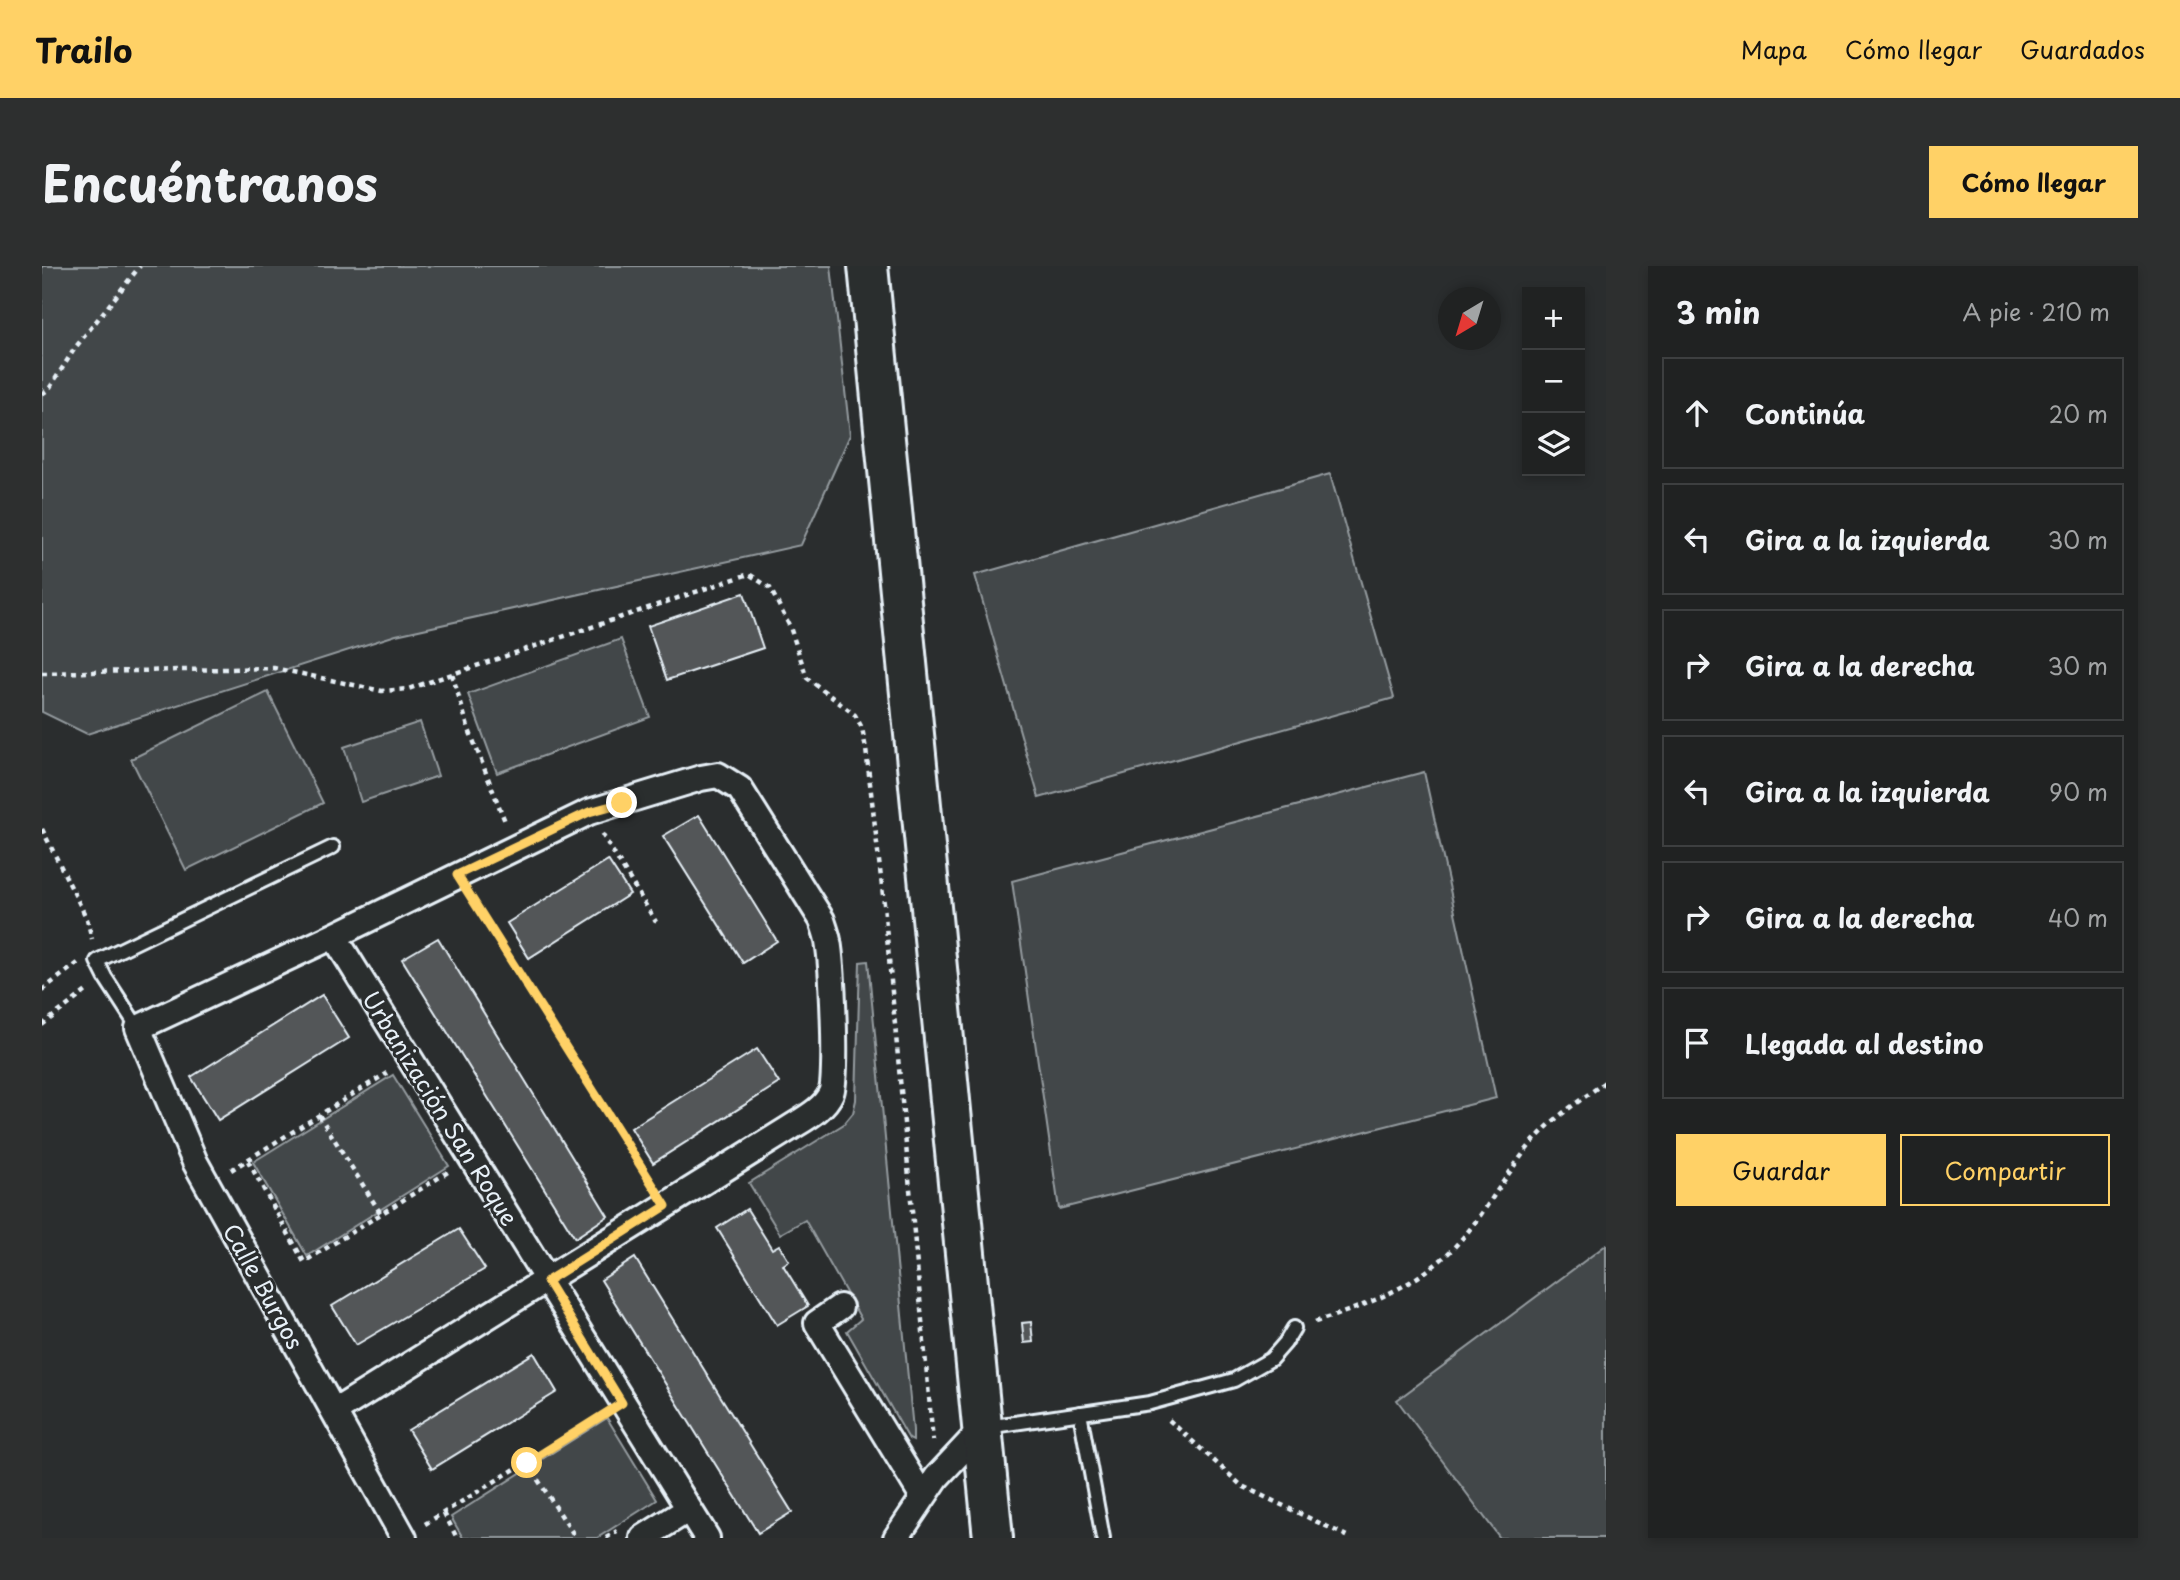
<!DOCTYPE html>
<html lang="es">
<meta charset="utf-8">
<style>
body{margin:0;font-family:"Playpen Sans",sans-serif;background:#2d2f2f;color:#f1f3f6}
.controls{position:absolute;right:21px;top:21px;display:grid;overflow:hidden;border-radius:0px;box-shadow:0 4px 10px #0003}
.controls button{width:63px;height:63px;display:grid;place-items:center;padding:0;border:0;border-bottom:2px solid #3d3f40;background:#202222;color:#f1f3f6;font:35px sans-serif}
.compass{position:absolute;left:1396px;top:21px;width:63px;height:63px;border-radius:50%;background:#202222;box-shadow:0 4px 10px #0003;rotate:218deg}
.stop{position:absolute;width:21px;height:21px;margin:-16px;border:5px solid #ffd166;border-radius:50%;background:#fff}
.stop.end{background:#ffd166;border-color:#fff;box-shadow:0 2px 7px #0008}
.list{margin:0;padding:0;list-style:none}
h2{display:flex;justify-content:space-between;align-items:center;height:91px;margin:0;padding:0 28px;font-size:30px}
h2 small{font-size:23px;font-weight:400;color:#a2a4a5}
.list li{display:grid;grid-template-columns:46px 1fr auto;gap:21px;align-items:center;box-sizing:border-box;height:112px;margin:0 14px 14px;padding:0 14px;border:2px solid #3d3f40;border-radius:0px}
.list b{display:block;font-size:26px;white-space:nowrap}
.list em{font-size:23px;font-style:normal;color:#a2a4a5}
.actions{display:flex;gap:14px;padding:21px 28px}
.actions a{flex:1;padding:16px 0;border:2px solid #ffd166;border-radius:0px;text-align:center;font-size:24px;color:#ffd166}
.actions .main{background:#ffd166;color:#111}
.icon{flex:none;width:38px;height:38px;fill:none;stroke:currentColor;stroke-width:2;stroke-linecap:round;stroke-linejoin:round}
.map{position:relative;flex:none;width:1564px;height:1272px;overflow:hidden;border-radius:0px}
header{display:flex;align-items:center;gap:42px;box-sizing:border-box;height:98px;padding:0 35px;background:#ffd166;color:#111}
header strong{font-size:33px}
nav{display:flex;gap:38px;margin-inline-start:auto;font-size:24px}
.intro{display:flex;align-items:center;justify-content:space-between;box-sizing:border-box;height:168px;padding:0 42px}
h1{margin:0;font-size:49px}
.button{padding:18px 32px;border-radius:0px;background:#ffd166;color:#111;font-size:24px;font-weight:700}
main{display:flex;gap:42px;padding:0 42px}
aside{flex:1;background:#202222;border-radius:0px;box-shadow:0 4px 10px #0003}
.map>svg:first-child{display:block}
.green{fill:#424648;stroke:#959ca0;stroke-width:2}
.building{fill:#535759;stroke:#e8f1f8;stroke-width:2}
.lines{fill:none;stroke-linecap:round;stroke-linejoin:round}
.service-casing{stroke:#e8f1f8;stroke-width:18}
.minor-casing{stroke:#e8f1f8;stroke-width:30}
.trunk-casing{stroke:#e8f1f8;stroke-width:44}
.path{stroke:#e8f1f8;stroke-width:4.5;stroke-dasharray:5 5;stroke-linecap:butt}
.service{stroke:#2a2d2e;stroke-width:12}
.minor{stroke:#2a2d2e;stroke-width:24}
.trunk{stroke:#2a2d2e;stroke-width:38}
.route{stroke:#ffd166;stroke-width:9}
.labels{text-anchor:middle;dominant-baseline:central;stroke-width:6;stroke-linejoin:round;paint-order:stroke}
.street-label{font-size:23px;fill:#e8f1f8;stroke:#2a2d2e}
</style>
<header>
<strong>Trailo</strong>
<nav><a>Mapa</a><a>Cómo llegar</a><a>Guardados</a></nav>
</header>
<div class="intro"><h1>Encuéntranos</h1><a class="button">Cómo llegar</a></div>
<main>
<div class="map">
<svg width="1564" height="1272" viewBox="0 0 1564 1272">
<rect width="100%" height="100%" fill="#2a2d2e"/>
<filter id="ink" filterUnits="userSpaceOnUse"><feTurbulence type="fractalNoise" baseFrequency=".0143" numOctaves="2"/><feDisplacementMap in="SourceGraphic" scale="14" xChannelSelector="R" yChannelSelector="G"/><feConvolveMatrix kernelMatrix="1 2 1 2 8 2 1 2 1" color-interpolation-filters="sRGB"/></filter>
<g filter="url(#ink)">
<path class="green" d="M0,0H789L808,169L759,279L354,369L45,468L0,446Z
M1288,208L1352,432L997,532L933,309Z
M579,373L608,451L455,507L426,428Z
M226,426L281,537L144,604L89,493Z
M378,456L396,510L319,536L302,481Z
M1382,506L1454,832L1017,943L970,615Z
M826,695L871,1164V1175L867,1173L805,1065L819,1053L763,954L738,968L707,917L802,858L811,847L814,834L818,696Z
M351,809L407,900L265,990L211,896Z
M1564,979V1272H1458L1355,1134Z
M565,1152L615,1234L555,1272H421L409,1251Z"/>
<path class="building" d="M702,327L721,382L625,414L606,360Z
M657,549L735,675L701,697L621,570Z
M566,594L588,628L487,692L465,657Z
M396,672L566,950L533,972L360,693Z
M280,729L307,772L176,854L149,811Z
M715,783L737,817L611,897L589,862Z
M705,943L730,983L737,979L747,995L741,999L766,1040L735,1059L675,962Z
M417,963L443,1003L314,1079L290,1040Z
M593,992L750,1246L716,1267L559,1014Z
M989,1056L991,1076L982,1077L980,1057Z
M492,1087L515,1126L390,1203L366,1164Z"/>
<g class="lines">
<defs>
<path id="service" d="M96,762L63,711L55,695L291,581
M1038,1147L1061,1272
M945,1161L1108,1137L1192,1114L1229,1093L1243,1077L1252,1062"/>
<path id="minor" d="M292,670L665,1272
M798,1041L775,1057L881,1231
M292,1146L748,862C762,853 782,843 789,827C796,812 790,696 786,675C785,668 782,661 780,654L698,523L676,509L659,512L547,546L292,670L96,762L153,896L362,1272
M601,1272L647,1243
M854,1272L895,1211L941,1162"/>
<path id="trunk" d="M826,0L951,1272"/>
</defs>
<use href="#service" class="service-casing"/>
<use href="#minor" class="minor-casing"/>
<use href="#trunk" class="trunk-casing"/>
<path class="path" d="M0,128L7,123L33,82L98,0
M0,407L232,402L340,425L366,423L707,308L728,322L748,361L765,412L813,449L820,462L824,483L842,638L891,1175
M410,408L426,461L464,558
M0,563L45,653L50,673
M560,568L614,656
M430,634L609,916
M0,724L36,697
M0,759L47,723
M277,849L339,948
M206,895L262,996L406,906
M189,904L345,807
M1273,1056C1324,1040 1380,1018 1417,976C1448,942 1468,898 1501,865C1519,846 1544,831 1564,815
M1127,1154L1200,1220L1309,1272
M485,1197L534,1272
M402,1247L415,1272
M383,1258L558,1151
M564,1272L575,1265"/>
<use href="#service" class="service"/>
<use href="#minor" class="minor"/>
<use href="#trunk" class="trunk"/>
</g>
</g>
<g class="lines" filter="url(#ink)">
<path class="route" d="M485,1197L580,1137L505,1015L624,940L415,609L547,546L580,537"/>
</g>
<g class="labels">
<g class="street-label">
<text transform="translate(399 842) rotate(58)">Urbanización San Roque</text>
<text transform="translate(222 1020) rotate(61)">Calle Burgos</text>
</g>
</g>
</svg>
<div class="controls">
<button>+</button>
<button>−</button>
<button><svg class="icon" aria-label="layers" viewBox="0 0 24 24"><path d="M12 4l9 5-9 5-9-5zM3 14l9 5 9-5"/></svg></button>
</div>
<svg class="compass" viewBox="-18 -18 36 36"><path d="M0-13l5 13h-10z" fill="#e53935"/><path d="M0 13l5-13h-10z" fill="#a2a4a5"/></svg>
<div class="stop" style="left:485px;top:1197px"></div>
<div class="stop end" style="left:580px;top:537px"></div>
</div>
<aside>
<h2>3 min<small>A pie · 210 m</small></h2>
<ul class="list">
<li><svg class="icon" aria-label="ahead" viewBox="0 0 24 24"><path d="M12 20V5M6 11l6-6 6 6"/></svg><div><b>Continúa</b></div><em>20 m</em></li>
<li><svg class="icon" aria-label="left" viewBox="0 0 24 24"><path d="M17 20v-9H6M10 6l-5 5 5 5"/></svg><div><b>Gira a la izquierda</b></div><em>30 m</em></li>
<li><svg class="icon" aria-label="right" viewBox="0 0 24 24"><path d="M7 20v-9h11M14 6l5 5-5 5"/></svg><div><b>Gira a la derecha</b></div><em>30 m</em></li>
<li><svg class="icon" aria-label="left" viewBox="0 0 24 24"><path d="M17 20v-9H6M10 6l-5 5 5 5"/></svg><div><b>Gira a la izquierda</b></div><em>90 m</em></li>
<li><svg class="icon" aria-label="right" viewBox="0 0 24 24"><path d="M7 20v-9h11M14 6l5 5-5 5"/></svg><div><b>Gira a la derecha</b></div><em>40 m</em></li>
<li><svg class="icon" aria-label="arrive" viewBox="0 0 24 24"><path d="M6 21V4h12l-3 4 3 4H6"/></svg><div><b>Llegada al destino</b></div></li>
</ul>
<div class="actions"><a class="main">Guardar</a><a>Compartir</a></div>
</aside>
</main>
